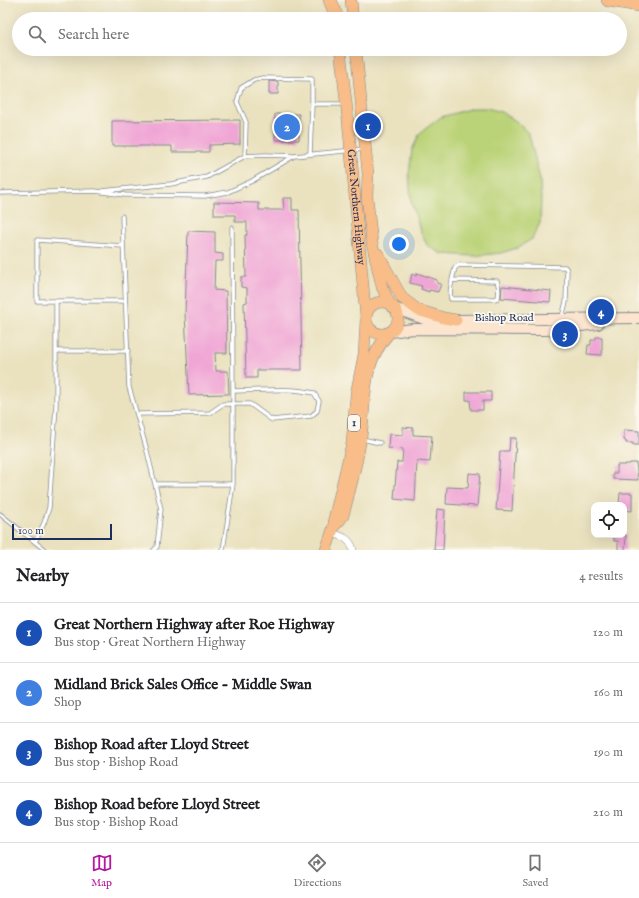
<!DOCTYPE html>
<meta charset="utf-8">
<style>
body{margin:0;font-family:"IM FELL English",serif;background:#f6f6f6;color:#202124}
.controls{position:absolute;right:12px;bottom:12px;display:grid;overflow:hidden;border-radius:8px;box-shadow:0 4px 16px #0002}
.controls button{width:36px;height:36px;display:grid;place-items:center;padding:0;border:0;border-bottom:1px solid #e0e0e0;background:#fff;color:#202124;font:20px sans-serif}
.scale{position:absolute;left:12px;bottom:10px;width:100px;box-sizing:border-box;padding-left:4px;border:2px solid #1b2f5e;border-top:0;font-size:11px;line-height:14px;white-space:nowrap;color:#1b2f5e;-webkit-text-stroke:3px #fbf7ec;paint-order:stroke}
.you{position:absolute;left:399px;top:244px;width:14px;height:14px;margin:-10px;border:3px solid #fff;border-radius:50%;background:#1a73e8;box-shadow:0 0 0 6px #1a73e833}
.badge{display:grid;place-items:center;width:26px;height:26px;border-radius:50%;background:#b5179e;color:#fff;font-size:13px;font-weight:700}
.pin{position:absolute;translate:-50% -50%;border:2px solid #fff;box-shadow:0 1px 4px #0006}
.list{margin:0;padding:0;list-style:none}
h2{display:flex;justify-content:space-between;align-items:center;height:52px;margin:0;padding:0 16px;font-size:17px}
h2 small{font-size:13px;font-weight:400;color:#757577}
.list li{display:grid;grid-template-columns:26px 1fr auto;gap:12px;align-items:center;box-sizing:border-box;height:60px;padding:0 16px;border-top:1px solid #e0e0e0}
.list b{display:block;font-size:15px;white-space:nowrap}
.list p{margin:0;font-size:13px;white-space:nowrap;color:#757577}
.list em{font-size:13px;font-style:normal;color:#757577}
.icon{flex:none;width:22px;height:22px;fill:none;stroke:currentColor;stroke-width:2;stroke-linecap:round;stroke-linejoin:round}
.map{position:relative;flex:none;width:639px;height:550px;overflow:hidden}
.search{position:absolute;background:#fff;box-shadow:0 4px 16px #0002;left:12px;right:12px;top:12px;height:44px;display:flex;align-items:center;gap:10px;box-sizing:border-box;padding:0 14px;border-radius:22px;color:#757577;font-size:15px}
.sheet{height:292px;background:#fff}
nav{display:flex;justify-content:space-around;align-items:center;box-sizing:border-box;height:56px;border-top:1px solid #e0e0e0;background:#fff;font-size:11px;color:#757577}
nav a{display:grid;justify-items:center;gap:2px}
nav .on{color:#b5179e}
.map>svg:first-child{display:block}
.green{fill:#bbd378;stroke:#6b816b}
.building{fill:#f0a6d5}
.lines{fill:none;stroke-linecap:round;stroke-linejoin:round}
.lane-casing{stroke:#82888e;stroke-width:5}
.street-casing{stroke:#82888e;stroke-width:8}
.secondary-casing{stroke:#82888e;stroke-width:12}
.primary-casing{stroke:#82888e;stroke-width:12}
.highway-casing{stroke:#82888e;stroke-width:14}
.lane{stroke:#fff;stroke-width:3.5}
.street{stroke:#fff;stroke-width:7}
.secondary{stroke:#fce5cf;stroke-width:10}
.primary{stroke:#f8bd88;stroke-width:11}
.highway{stroke:#f8bd88;stroke-width:13}
.labels{text-anchor:middle;dominant-baseline:central;stroke-width:3.5;stroke-linejoin:round;paint-order:stroke}
.shield{fill:#fbf7ec;stroke:#5e6b89;stroke-width:1}
.shield-label{font-size:10px;font-weight:bold;fill:#1b2f5e}
.street-label{font-size:11px;fill:#1b2f5e;stroke:#fbf7ec}
</style>
<div class="map">
<svg width="639" height="550" viewBox="0 0 639 550">
<rect width="100%" height="100%" fill="#fbf7ec"/>
<filter id="ink" filterUnits="userSpaceOnUse"><feTurbulence type="fractalNoise" baseFrequency=".025" numOctaves="2"/><feDisplacementMap in="SourceGraphic" scale="8" xChannelSelector="R" yChannelSelector="G"/><feConvolveMatrix kernelMatrix="1 2 1 2 8 2 1 2 1" color-interpolation-filters="sRGB"/></filter>
<filter id="wash" filterUnits="userSpaceOnUse"><feTurbulence type="fractalNoise" baseFrequency=".012" numOctaves="4" result="noise"/><feDisplacementMap in="SourceGraphic" scale="16" xChannelSelector="R" yChannelSelector="G"/><feGaussianBlur stdDeviation="0.9" result="paint"/><feColorMatrix in="noise" values="0 0 0 0 0 0 0 0 0 0 0 0 0 0 0 0 0 1.4 0 .05"/><feComposite in="paint" operator="in"/></filter>
<g filter="url(#wash)">
<rect width="100%" height="100%" fill="#eae2bf"/>
<path class="green" d="M473,108H487L501,112L516,121L529,134L540,179L541,198L540,223L532,239L517,248L501,253L473,256L442,254L427,245L420,230L411,201L409,174L412,150L420,133L441,117Z"/>
<g id="blocks">
<path class="building" d="M269,81L278,82V94H269Z
M275,114H299V140H275Z
M240,120V144L209,145V152H172V146H112V121Z
M283,198H292V210H299L302,370H257V378H246L244,303L247,302V288L241,287V277H246L245,235H247V222H235V215H214V202L259,203V210H284Z
M188,231L215,232V253L223,254V261H215L214,290L226,291L227,353H215L216,371H228L229,394L189,395L185,313Z
M417,273L437,280V283L441,284L438,292L429,290V292L421,289L422,286L410,283L412,274L416,276Z
M502,286L551,291L550,302L501,298Z
M596,337H602V355L587,354L588,345H591V340H595Z
M466,392H491V401H483V410H471L470,400H466Z
M403,427L413,428V435L432,436L430,462L417,461L415,501L394,499L397,462H402L403,449L388,448L389,434L403,435Z
M624,430L639,431V445H633V443H626V441L624,440Z
M510,438H516L512,511L496,510L500,451H509Z
M630,463H636L638,480L613,479V473H617V465H625V464H630Z
M469,473L480,474L477,506L446,504L447,487L468,488Z
M620,493H632V511L624,510V505H619Z
M437,509L445,510L443,550H434Z
M614,535H626L625,550H618V541H614Z"/>
</g>
</g>
<g filter="url(#ink)">
<use href="#blocks" fill-opacity="0" stroke="#82888e" stroke-width="1"/>
<g class="lines">
<defs>
<path id="lane" d="M310,154L312,104H345
M245,156L246,122L237,102L241,88L254,80L263,78L312,79V104
M102,191L171,184L207,177L245,156L266,155L294,156L364,149
M0,193L95,191L125,195L205,196L228,192L252,181L294,156
M122,216L129,387L146,447L161,509L157,547L154,550
M232,227L233,391V404H250L272,420L311,416L317,411L319,401L314,393C287,387 260,391 233,391
M453,280L497,281C499,286 499,293 498,298L494,299H451C448,291 453,277 455,268L456,267L459,265L565,267L567,270L566,302L562,317
M56,301H125
M56,351H128
M137,414L210,413L223,404H233V484H155
M362,439L380,443
M0,514L45,550
M35,542L44,523L49,508L56,406V301H37V240L123,246
M223,550L233,484"/>
<path id="street" d="M332,533C342,536 351,539 353,550"/>
<path id="secondary" d="M394,308L427,320L454,324L456,320L639,318
M390,332L413,329L546,330L598,324"/>
<g id="primary">
<path d="M351,0L353,19"/>
<path id="s1" d="M340,49L347,110L366,318"/>
<path d="M356,49L368,174L367,197L372,243L382,287L391,306"/>
<path d="M378,254L402,298L418,310L444,318L456,320"/>
<circle cx="382" cy="318" r="16"/>
<path d="M334,526L340,520L343,516C350,490 357,464 361,437C367,396 360,367 389,333"/>
<path d="M326,550L334,526V519L352,443L356,394L364,354L366,319"/>
</g>
<path id="highway" d="M330,0L336,15
M608,0L639,5"/>
</defs>
<use href="#lane" class="lane-casing"/>
<use href="#street" class="street-casing"/>
<use href="#secondary" class="secondary-casing"/>
<use href="#primary" class="primary-casing"/>
<use href="#highway" class="highway-casing"/>
<use href="#lane" class="lane"/>
<use href="#street" class="street"/>
<use href="#secondary" class="secondary"/>
<use href="#primary" class="primary"/>
<use href="#highway" class="highway"/>
</g>
</g>
<g class="labels">
<rect class="shield" x="348" y="415" width="12" height="16" rx="3"/>
<g class="shield-label">
<text x="354" y="423">1</text>
</g>
<g class="street-label">
<text stroke="none"><textPath href="#s1" startOffset="159">Great Northern Highway</textPath></text>
<text x="504" y="318">Bishop Road</text>
</g>
</g>
</svg>
<div class="controls">
<button><svg class="icon" aria-label="locate" viewBox="0 0 24 24"><circle cx="12" cy="12" r="6"/><path d="M12 2v4M12 18v4M2 12h4M18 12h4"/></svg></button>
</div>
<div class="scale">100 m</div>
<div class="you"></div>
<div class="pin badge" style="left:368px;top:126px;background:#1a4fb4">1</div>
<div class="pin badge" style="left:287px;top:127px;background:#3f7fe0">2</div>
<div class="pin badge" style="left:565px;top:334px;background:#1a4fb4">3</div>
<div class="pin badge" style="left:601px;top:312px;background:#1a4fb4">4</div>
<div class="search"><svg class="icon" aria-label="search" viewBox="0 0 24 24"><circle cx="10" cy="10" r="6"/><path d="M15 15l6 6"/></svg>Search here</div>
</div>
<section class="sheet">
<h2>Nearby<small>4 results</small></h2>
<ul class="list">
<li><span class="badge" style="background:#1a4fb4">1</span><div><b>Great Northern Highway after Roe Highway</b><p>Bus stop · Great Northern Highway</p></div><em>120 m</em></li>
<li><span class="badge" style="background:#3f7fe0">2</span><div><b>Midland Brick Sales Office - Middle Swan</b><p>Shop</p></div><em>160 m</em></li>
<li><span class="badge" style="background:#1a4fb4">3</span><div><b>Bishop Road after Lloyd Street</b><p>Bus stop · Bishop Road</p></div><em>190 m</em></li>
<li><span class="badge" style="background:#1a4fb4">4</span><div><b>Bishop Road before Lloyd Street</b><p>Bus stop · Bishop Road</p></div><em>210 m</em></li>
</ul>
</section>
<nav>
<a class="on"><svg class="icon" aria-label="map" viewBox="0 0 24 24"><path d="M3 6l6-2 6 2 6-2v14l-6 2-6-2-6 2zM9 4v14M15 6v14"/></svg>Map</a>
<a><svg class="icon" aria-label="directions" viewBox="0 0 24 24"><path d="M12 3l9 9-9 9-9-9zM9 14v-3h6M13 9l2 2-2 2"/></svg>Directions</a>
<a><svg class="icon" aria-label="saved" viewBox="0 0 24 24"><path d="M7 4h10v16l-5-4-5 4z"/></svg>Saved</a>
</nav>
